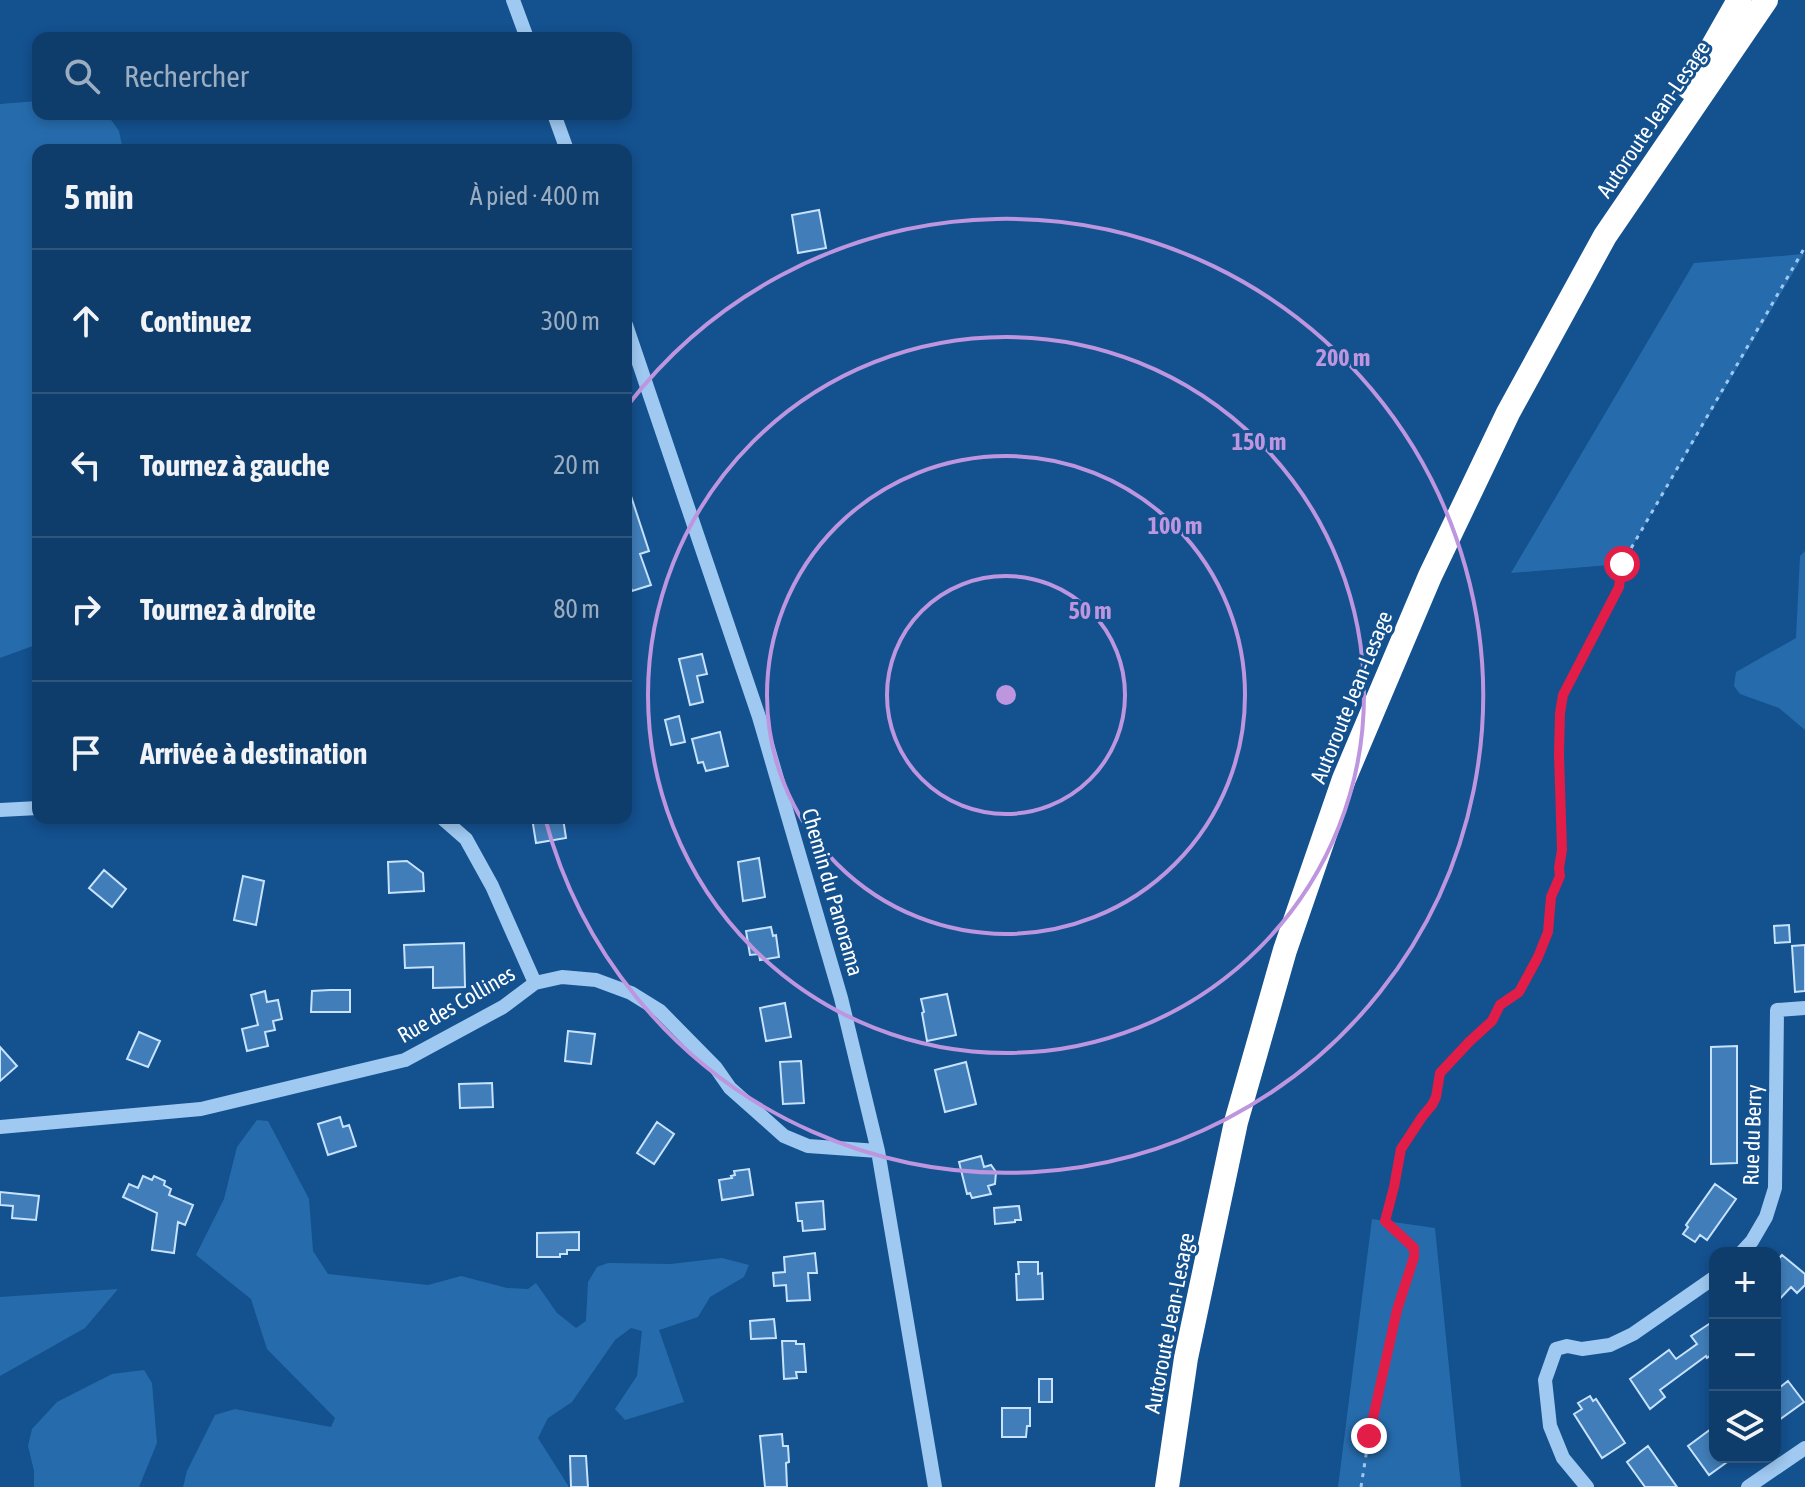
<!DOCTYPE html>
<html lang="fr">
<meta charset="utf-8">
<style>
body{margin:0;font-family:"Asap Condensed",sans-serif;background:#1d4873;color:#f1f3f6}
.controls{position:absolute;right:24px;bottom:24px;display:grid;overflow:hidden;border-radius:16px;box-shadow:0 4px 12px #0003}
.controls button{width:72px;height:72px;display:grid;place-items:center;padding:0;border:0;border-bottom:2px solid #2f567e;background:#0f3d6b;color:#f1f3f6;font:40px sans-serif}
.stop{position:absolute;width:24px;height:24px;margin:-18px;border:6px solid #e11d48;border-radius:50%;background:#fff}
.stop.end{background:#e11d48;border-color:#fff;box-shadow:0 2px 8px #0008}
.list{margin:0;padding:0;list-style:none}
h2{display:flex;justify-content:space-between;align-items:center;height:104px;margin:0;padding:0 32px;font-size:34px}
h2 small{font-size:26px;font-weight:400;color:#9baec1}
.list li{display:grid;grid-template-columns:52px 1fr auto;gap:24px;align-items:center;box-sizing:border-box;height:144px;padding:0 32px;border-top:2px solid #2f567e}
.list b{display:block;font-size:30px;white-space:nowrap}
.list em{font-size:26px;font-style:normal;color:#9baec1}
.icon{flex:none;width:44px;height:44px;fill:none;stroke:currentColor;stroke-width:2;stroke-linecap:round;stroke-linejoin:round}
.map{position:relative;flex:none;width:1805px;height:1487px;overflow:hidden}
.search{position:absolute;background:#0f3d6b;box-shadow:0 4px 12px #0003;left:32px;top:32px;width:600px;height:88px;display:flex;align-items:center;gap:20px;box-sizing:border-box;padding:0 28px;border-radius:16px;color:#9baec1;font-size:30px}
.panel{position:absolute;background:#0f3d6b;box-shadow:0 4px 12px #0003;left:32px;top:144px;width:600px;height:680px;border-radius:16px}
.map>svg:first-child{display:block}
.green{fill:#266cad}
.building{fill:#417eb9;stroke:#c6e2fc;stroke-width:2}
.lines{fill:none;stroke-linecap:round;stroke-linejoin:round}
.path{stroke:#9fc9f1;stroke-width:3;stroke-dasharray:4 6;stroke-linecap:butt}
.minor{stroke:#9fc9f1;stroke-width:14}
.highway{stroke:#fff;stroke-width:24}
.route{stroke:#e11d48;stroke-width:10}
.ring{fill:none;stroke:#bd96df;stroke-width:4}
.labels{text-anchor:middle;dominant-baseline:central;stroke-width:6;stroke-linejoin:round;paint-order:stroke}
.street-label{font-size:22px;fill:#fff;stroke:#14518f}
.centre{fill:#bd96df;stroke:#14518f;stroke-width:4}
.ring-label{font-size:24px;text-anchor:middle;font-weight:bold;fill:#bd96df;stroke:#14518f;stroke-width:6;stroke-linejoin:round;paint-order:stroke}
</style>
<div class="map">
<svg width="1805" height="1487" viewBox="0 0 1805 1487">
<rect width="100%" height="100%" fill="#14518f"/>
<path class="green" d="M38,101V114H107L119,131L123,150H38V644L0,658V104Z
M1804,254L1622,564L1511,573L1694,263Z
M1805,551V730L1779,708L1740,694L1734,686L1736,672L1796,638L1800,556Z
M257,1120L268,1121L309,1199L313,1251L328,1274L428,1285L461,1276L507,1288L528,1289L536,1283L557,1313L576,1328L586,1321L588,1282L597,1267L608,1263L671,1264L722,1258L749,1265L744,1277L710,1297L698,1317L659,1330L684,1402L625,1420L615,1409L637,1376L642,1331L631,1328L615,1340L572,1402L548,1418L538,1438L569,1487H183L187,1471L215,1415L235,1409L331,1427L335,1418L267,1349L251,1299L196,1255L224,1199L237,1147Z
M1372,1219L1435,1228L1461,1487H1338Z
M118,1289L85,1328L0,1376V1297Z
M144,1370L152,1383L157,1443L139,1487H34V1471L28,1446L32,1429L57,1402L112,1374Z"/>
<path class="building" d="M819,210L826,248L798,253L792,215Z
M628,487L649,551L640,554L651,585L632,591L630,585L626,587V488Z
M702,654L707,674L697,676L703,702L690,705L679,659Z
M679,716L685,742L671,745L665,720Z
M720,732L728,766L706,771L703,762L698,763L692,739Z
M532,818H563L566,838L536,843Z
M759,858L765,897L743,901L738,862Z
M407,861L423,873L424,891L389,893L388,862Z
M104,870L126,889L112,907L89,888Z
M243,876L264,881L256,925L234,920Z
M1789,925L1790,942L1775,943L1774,926Z
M771,927L773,936L776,935L779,957L760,960L759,954L750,955L746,931Z
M464,943L465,987L433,988V967L405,968L404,945Z
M1805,945V991L1795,992L1792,946Z
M330,990H350V1012H311L312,991Z
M265,991L267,1002L278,1000L282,1019L273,1021L275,1030L265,1032L268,1046L247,1051L242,1029L258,1025L251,995Z
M947,994L956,1035L927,1041L922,1013L924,1012L921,999Z
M785,1003L791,1037L766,1041L760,1008Z
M568,1031L595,1034L591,1064L565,1061Z
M139,1032L160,1041L148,1067L127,1059Z
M1737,1046V1163L1711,1164V1047Z
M0,1047L17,1066L0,1081Z
M801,1061L804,1103L783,1104L780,1062Z
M966,1062L976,1104L945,1112L935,1070Z
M492,1083L493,1107L460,1108L459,1084Z
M340,1117L343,1127L349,1125L356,1146L328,1155L318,1124Z
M657,1122L674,1134L654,1164L637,1153Z
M981,1156L984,1167L991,1165L996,1172L995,1184L988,1186L991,1194L972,1198L970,1193L967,1194L959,1162Z
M749,1169L753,1195L722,1200L719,1180L732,1178L731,1176L735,1175L734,1171Z
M143,1176L152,1180L154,1176L165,1181L164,1185L171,1189L169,1195L193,1205L185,1225L178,1222L174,1253L152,1250L157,1213L123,1197L129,1184L138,1188Z
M1715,1184L1736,1199L1707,1240L1700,1235L1695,1242L1683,1234L1688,1227L1686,1225Z
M0,1192L39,1196L36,1220L12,1218L13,1206L0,1205Z
M823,1201L825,1229L803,1231L802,1221H798L796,1203Z
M1019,1206L1021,1220H1015V1222L995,1224L994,1208Z
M579,1232V1250H567V1254H560V1257H537V1233Z
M815,1253L817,1273H808L810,1300L787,1301L786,1285L774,1286L773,1273L785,1272L784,1257Z
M1782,1255L1805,1274V1285L1797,1293L1791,1287L1775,1304V1263Z
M1018,1262H1038V1274L1042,1273L1043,1299L1017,1300L1016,1274H1019Z
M774,1319L776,1338L751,1339L750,1321Z
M1715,1320V1352L1707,1358L1706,1356L1660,1390L1665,1397L1650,1409L1630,1379L1669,1350L1676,1359L1697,1344L1691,1336Z
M782,1341H796V1344H804L806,1372H796L797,1378L784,1379Z
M1039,1379H1052V1402H1039Z
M1788,1381L1804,1402L1775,1423V1391Z
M1590,1396L1593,1401L1596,1399L1625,1443L1602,1458L1574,1414L1582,1409L1578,1403Z
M1002,1408H1030V1426H1027L1026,1437H1002Z
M1715,1426V1457H1734L1709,1475L1688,1446Z
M782,1434L783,1446H788L789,1462L786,1463L787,1487H765L760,1436Z
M1648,1446L1677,1487H1645L1627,1462Z
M570,1456H586L588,1487H571Z"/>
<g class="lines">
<path class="path" d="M1361,1487L1369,1436L1397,1310L1414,1257V1248L1385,1221L1394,1187L1401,1149L1436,1097L1440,1073L1470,1041L1492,1021L1500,1005L1519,992L1538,957L1548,932L1551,897L1560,876L1559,868L1562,850L1559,754L1560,713L1563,695L1619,587L1622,564L1805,247"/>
<path class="minor" d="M513,0L527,38
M554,114L567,150
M626,325L759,717L841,998L878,1151L935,1487
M0,810L38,808
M442,818L466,839L492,886L535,983
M0,1127L201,1109L405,1060L503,1007L535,983L562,977L596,980L631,993L660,1011L716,1068L730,1088L784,1136L808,1146L878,1151
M1741,1253L1752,1241L1766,1217L1775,1188L1777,1010L1805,1008
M1587,1487L1563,1458L1550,1426L1545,1380L1556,1349L1567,1346L1582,1349L1610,1345L1633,1334L1715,1277
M1748,1487L1805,1448"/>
<path class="highway" d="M1689,88L1739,0
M1167,1487L1186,1358L1236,1122L1285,950L1344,779L1430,576L1508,413L1605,236L1766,0"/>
</g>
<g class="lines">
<path class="route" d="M1369,1436L1397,1310L1414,1257V1248L1385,1221L1394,1187L1401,1149L1422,1117L1432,1105L1436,1097L1440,1073L1470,1041L1492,1021L1500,1005L1519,992L1538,957L1548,932L1551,897L1560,876L1559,868L1562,850L1559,754L1560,713L1563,695L1619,587L1622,564"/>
</g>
<g class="ring">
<circle cx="1006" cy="695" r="119"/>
<circle cx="1006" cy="695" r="239"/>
<circle cx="1006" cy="695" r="358"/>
<path d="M628 405A477 477 0 1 1 545 818"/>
</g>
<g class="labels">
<g class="street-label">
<text transform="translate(1653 119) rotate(-56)">Autoroute Jean-Lesage</text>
<text transform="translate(1351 697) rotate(-68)">Autoroute Jean-Lesage</text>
<text transform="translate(833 892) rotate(74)">Chemin du Panorama</text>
<text transform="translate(456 1004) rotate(-30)">Rue des Collines</text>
<text transform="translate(1752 1135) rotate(-88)">Rue du Berry</text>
<text transform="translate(1169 1323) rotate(-79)">Autoroute Jean-Lesage</text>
</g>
</g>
<circle cx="1006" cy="695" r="12" class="centre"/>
<g class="ring-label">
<text x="1343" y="366">200 m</text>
<text x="1259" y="450">150 m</text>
<text x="1175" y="534">100 m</text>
<text x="1090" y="619">50 m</text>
</g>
</svg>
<div class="controls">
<button>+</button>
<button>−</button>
<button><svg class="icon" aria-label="layers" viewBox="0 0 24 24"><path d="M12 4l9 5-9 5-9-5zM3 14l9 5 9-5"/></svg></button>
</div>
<div class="stop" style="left:1622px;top:564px"></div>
<div class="stop end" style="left:1369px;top:1436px"></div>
<div class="search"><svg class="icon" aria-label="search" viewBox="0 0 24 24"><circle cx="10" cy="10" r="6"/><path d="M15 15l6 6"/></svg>Rechercher</div>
<section class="panel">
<h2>5 min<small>À pied · 400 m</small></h2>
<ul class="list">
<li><svg class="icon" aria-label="ahead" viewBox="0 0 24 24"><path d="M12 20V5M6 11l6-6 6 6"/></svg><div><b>Continuez</b></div><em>300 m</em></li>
<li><svg class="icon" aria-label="left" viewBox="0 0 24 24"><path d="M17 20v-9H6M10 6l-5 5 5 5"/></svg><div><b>Tournez à gauche</b></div><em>20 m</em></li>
<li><svg class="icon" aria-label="right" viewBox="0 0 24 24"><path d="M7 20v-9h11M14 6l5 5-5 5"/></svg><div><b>Tournez à droite</b></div><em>80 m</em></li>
<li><svg class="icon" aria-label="arrive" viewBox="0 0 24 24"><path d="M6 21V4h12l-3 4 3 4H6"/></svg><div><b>Arrivée à destination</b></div></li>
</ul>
</section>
</div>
